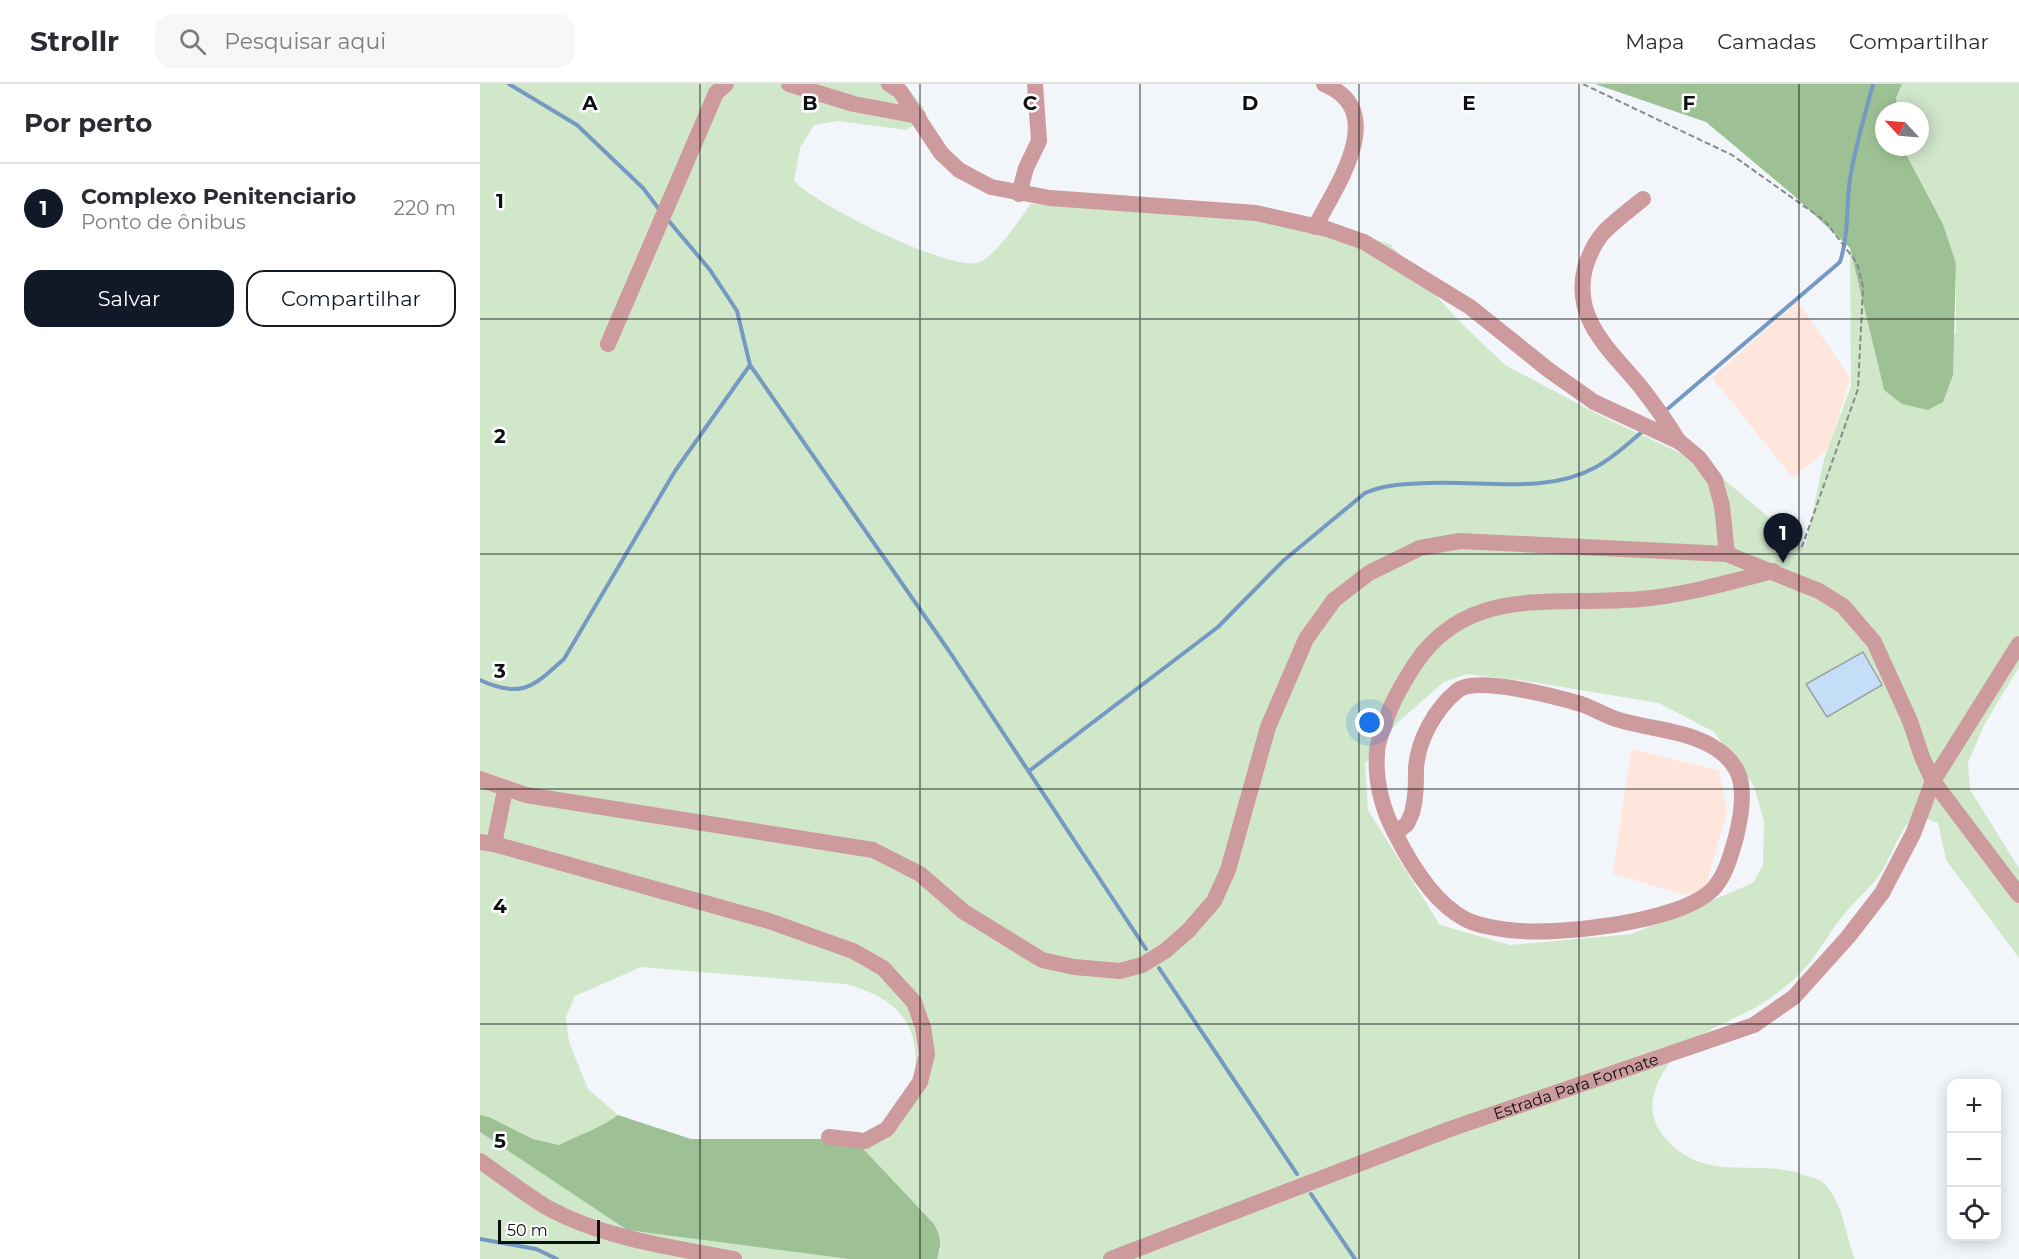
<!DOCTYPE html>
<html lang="pt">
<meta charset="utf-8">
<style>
body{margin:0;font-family:Montserrat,sans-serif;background:#f7f7f7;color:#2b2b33}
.controls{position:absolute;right:18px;bottom:18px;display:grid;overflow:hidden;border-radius:12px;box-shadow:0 3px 15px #0003}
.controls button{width:54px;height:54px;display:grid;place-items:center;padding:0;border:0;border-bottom:2px solid #e1e1e2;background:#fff;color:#2b2b33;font:30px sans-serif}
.compass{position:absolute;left:1395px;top:18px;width:54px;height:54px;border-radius:50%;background:#fff;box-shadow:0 3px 15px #0003;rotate:296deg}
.scale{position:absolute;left:18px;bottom:15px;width:102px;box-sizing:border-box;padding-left:6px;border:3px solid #0d0f10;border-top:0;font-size:16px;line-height:21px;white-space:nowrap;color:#0d0f10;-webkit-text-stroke:4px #fff;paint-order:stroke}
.you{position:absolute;left:890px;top:639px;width:21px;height:21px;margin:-15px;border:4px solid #fff;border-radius:50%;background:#1a73e8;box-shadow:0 0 0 9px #1a73e833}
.badge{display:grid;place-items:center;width:39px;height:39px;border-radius:50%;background:#111827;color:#fff;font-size:20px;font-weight:700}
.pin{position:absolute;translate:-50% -50px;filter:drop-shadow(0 2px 3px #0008)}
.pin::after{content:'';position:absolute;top:32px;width:21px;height:18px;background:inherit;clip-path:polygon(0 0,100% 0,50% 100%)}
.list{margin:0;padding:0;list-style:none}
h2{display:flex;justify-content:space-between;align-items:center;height:78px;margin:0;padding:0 24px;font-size:26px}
h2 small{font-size:20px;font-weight:400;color:#7c7c81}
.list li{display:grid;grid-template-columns:39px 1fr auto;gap:18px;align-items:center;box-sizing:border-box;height:90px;padding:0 24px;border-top:2px solid #e1e1e2}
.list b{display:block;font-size:22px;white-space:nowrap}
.list p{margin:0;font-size:20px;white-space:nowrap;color:#7c7c81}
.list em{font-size:20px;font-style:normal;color:#7c7c81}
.actions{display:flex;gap:12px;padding:18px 24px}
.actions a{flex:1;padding:14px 0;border:2px solid #111827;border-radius:18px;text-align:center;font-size:21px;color:#111827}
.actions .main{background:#111827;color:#fff}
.icon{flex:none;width:33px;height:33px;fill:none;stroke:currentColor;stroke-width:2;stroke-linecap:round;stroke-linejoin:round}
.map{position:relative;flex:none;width:1539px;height:1175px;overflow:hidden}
header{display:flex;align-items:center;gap:36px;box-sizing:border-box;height:84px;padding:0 30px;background:#fff;border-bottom:2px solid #e1e1e2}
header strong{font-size:28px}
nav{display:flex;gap:33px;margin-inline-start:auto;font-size:21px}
.search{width:420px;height:54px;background:#f7f7f7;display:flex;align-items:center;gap:15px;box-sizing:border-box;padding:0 21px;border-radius:18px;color:#7c7c81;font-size:22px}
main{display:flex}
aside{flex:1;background:#fff}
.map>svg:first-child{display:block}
.medical{fill:#ffe6dd}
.green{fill:#d1e7ca;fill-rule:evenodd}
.forest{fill:#9dc194}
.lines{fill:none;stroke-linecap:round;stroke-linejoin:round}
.stream{stroke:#7699c3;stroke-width:4}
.building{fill:#c4def7;stroke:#9ca0a4;stroke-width:1.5}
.path{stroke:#878a8d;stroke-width:2;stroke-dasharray:6 3;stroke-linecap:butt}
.minor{stroke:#cd9b9d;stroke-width:16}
.grid{fill:none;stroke:#0d0f10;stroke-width:1.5;stroke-opacity:0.55}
.labels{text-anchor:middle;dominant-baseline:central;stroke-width:5;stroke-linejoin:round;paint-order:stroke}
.street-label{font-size:16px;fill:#0d0f10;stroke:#fff}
.grid-label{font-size:20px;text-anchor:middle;font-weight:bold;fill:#0d0f10;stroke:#fff;stroke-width:5;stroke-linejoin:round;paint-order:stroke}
</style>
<header>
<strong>Strollr</strong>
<div class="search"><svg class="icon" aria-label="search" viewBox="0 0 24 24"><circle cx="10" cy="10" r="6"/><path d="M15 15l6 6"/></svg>Pesquisar aqui</div>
<nav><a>Mapa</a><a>Camadas</a><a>Compartilhar</a></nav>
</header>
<main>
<aside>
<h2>Por perto<small></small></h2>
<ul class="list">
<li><span class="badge">1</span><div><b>Complexo Penitenciario</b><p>Ponto de ônibus</p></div><em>220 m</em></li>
</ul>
<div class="actions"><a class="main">Salvar</a><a>Compartilhar</a></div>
</aside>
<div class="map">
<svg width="1539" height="1175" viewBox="0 0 1539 1175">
<rect width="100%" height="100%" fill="#f2f6fb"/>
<path class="medical" d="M1318,217L1370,294L1349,364L1313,394L1232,294Z
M1151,665L1239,686L1247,728L1225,805L1206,811L1133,790Z"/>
<path class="green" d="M0,0H424L444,24L439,38L426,46L358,37L334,41L320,64L314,97C333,119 473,190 500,178C518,169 539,136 551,120L691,125L849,142L910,160L978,236L1025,281L1121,332L1228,382L1325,464L1344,375L1371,302L1370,164L1404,306L1476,249V179L1463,140L1423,66L1422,63H1440V27H1418L1416,14L1422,0H1539V583L1504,641L1488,679L1490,706L1539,784V874L1466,776L1458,739L1447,735L1432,734C1417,751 1411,774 1398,793C1387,807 1373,819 1362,833C1342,858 1337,875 1312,897C1299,908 1282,921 1267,928C1230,946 1191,961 1176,1004C1169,1023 1172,1038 1185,1054C1226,1101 1275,1073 1324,1091C1330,1093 1337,1094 1341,1097C1364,1116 1364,1149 1375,1175H457L461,1165L454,1140L374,1055C387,1050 408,1045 417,1036C429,1023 432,1010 434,994C443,940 415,913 366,900L161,883L95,912L86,933L89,958L108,1005L138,1031C119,1045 100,1050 79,1061L53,1055L9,1033L0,1031ZM987,590L1046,597L1179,619L1234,648L1274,702L1284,738L1283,781L1273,799L1152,850L1030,861L960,841L888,726L885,680L917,639L964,598Z
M0,1048L147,1146L369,1175H0Z"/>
<path class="forest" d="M1115,0H1422L1416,14L1418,27H1404V63H1422L1463,140L1476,179L1473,291L1463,318L1448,326L1422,320L1404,306L1370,164L1312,110L1226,38Z
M0,1031L9,1033L53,1055L79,1061C100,1050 119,1045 138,1031L211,1055H374L454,1140C461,1153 462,1161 457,1175H369L147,1146L0,1048Z"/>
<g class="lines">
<path class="stream" d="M29,0L97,41L163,104L179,125
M188,136L230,186L257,227L270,281L469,567L666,865
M1184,328L1360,178C1369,150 1366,124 1370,95C1375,63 1385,31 1393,0
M0,596C42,615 53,603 84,575L195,387L270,281
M549,687L738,543L803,477L885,409C905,400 927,400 948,399C1002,396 1066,411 1116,383C1133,374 1148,360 1163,347
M679,884L817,1090
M831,1110L875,1175
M0,1155L56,1165L77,1175"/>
</g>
<path class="building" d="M1383,568L1402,601L1347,633L1326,600Z"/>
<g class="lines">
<path class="path" d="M1103,0L1252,71L1345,137L1377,179L1383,203L1378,305L1322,463"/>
<g class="minor">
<path d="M309,0L374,20L438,32"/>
<path d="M409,0L420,7L461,69L479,86L511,103L570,114L776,129L847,145L884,158L990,223L1070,287L1114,318L1200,358L1219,374L1235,396L1242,422L1247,470"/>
<path d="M539,110L546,84L559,57L555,0"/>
<path d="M1163,115C1149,126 1136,136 1124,148C1115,158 1109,171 1105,184C1092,235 1130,266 1160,302C1174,320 1187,338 1199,358"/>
<path d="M835,143C856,102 910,27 844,0"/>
<path d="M128,260L236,9L246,0"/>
<path d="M0,695L46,711L393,766L440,790L484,828L562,876L594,883L640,887L662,881L685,867L708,847L734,817L748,786L788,643L826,555L854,516L889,489L940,464L980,457L1247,470L1339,507L1363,522L1394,558L1430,637L1442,673L1453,697L1539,811"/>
<path d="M915,749L927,740L932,729C936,714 936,700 936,684C938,656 955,625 977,607C996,591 1077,613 1101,620C1113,624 1124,631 1136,635C1167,645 1200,645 1230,661C1241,667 1251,675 1257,687C1266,705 1261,733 1256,753C1251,771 1245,794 1231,807C1196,839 1076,852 1029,846C1015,844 998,842 985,835C954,819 930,779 915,749C902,725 895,696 897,669C897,657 904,644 907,633C912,619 919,606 927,593C980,497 1070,523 1161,515C1206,511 1249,498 1293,487"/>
<path d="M0,758L14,760L289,837L373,867L403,884L434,918L443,943L447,970L440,998L407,1045L385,1057L349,1053"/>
<path d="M14,760L25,706"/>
<path d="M0,1077C22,1092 45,1110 68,1124C125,1155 191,1163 254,1175"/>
<path id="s1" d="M631,1175L970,1045L1274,941L1314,913L1368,853L1402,809L1433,750L1453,697L1539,560"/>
</g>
</g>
<path class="grid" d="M220,0V1175M440,0V1175M660,0V1175M879,0V1175M1099,0V1175M1319,0V1175M0,235H1539M0,470H1539M0,705H1539M0,940H1539"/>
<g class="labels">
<g class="street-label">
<text stroke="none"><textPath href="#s1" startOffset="496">Estrada Para Formate</textPath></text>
</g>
</g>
<g class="grid-label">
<text x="110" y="26">A</text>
<text x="330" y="26">B</text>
<text x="550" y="26">C</text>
<text x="770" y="26">D</text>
<text x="989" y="26">E</text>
<text x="1209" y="26">F</text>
<text x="20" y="124">1</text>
<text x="20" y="359">2</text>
<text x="20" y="594">3</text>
<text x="20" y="829">4</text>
<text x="20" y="1064">5</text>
</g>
</svg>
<div class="controls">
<button>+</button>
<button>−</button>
<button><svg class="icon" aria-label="locate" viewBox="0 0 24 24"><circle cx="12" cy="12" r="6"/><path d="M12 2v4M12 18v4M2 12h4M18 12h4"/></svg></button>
</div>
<svg class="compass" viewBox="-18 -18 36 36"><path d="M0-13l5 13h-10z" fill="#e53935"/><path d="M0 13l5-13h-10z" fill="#7c7c81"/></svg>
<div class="scale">50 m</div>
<div class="you"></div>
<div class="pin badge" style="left:1303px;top:479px">1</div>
</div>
</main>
